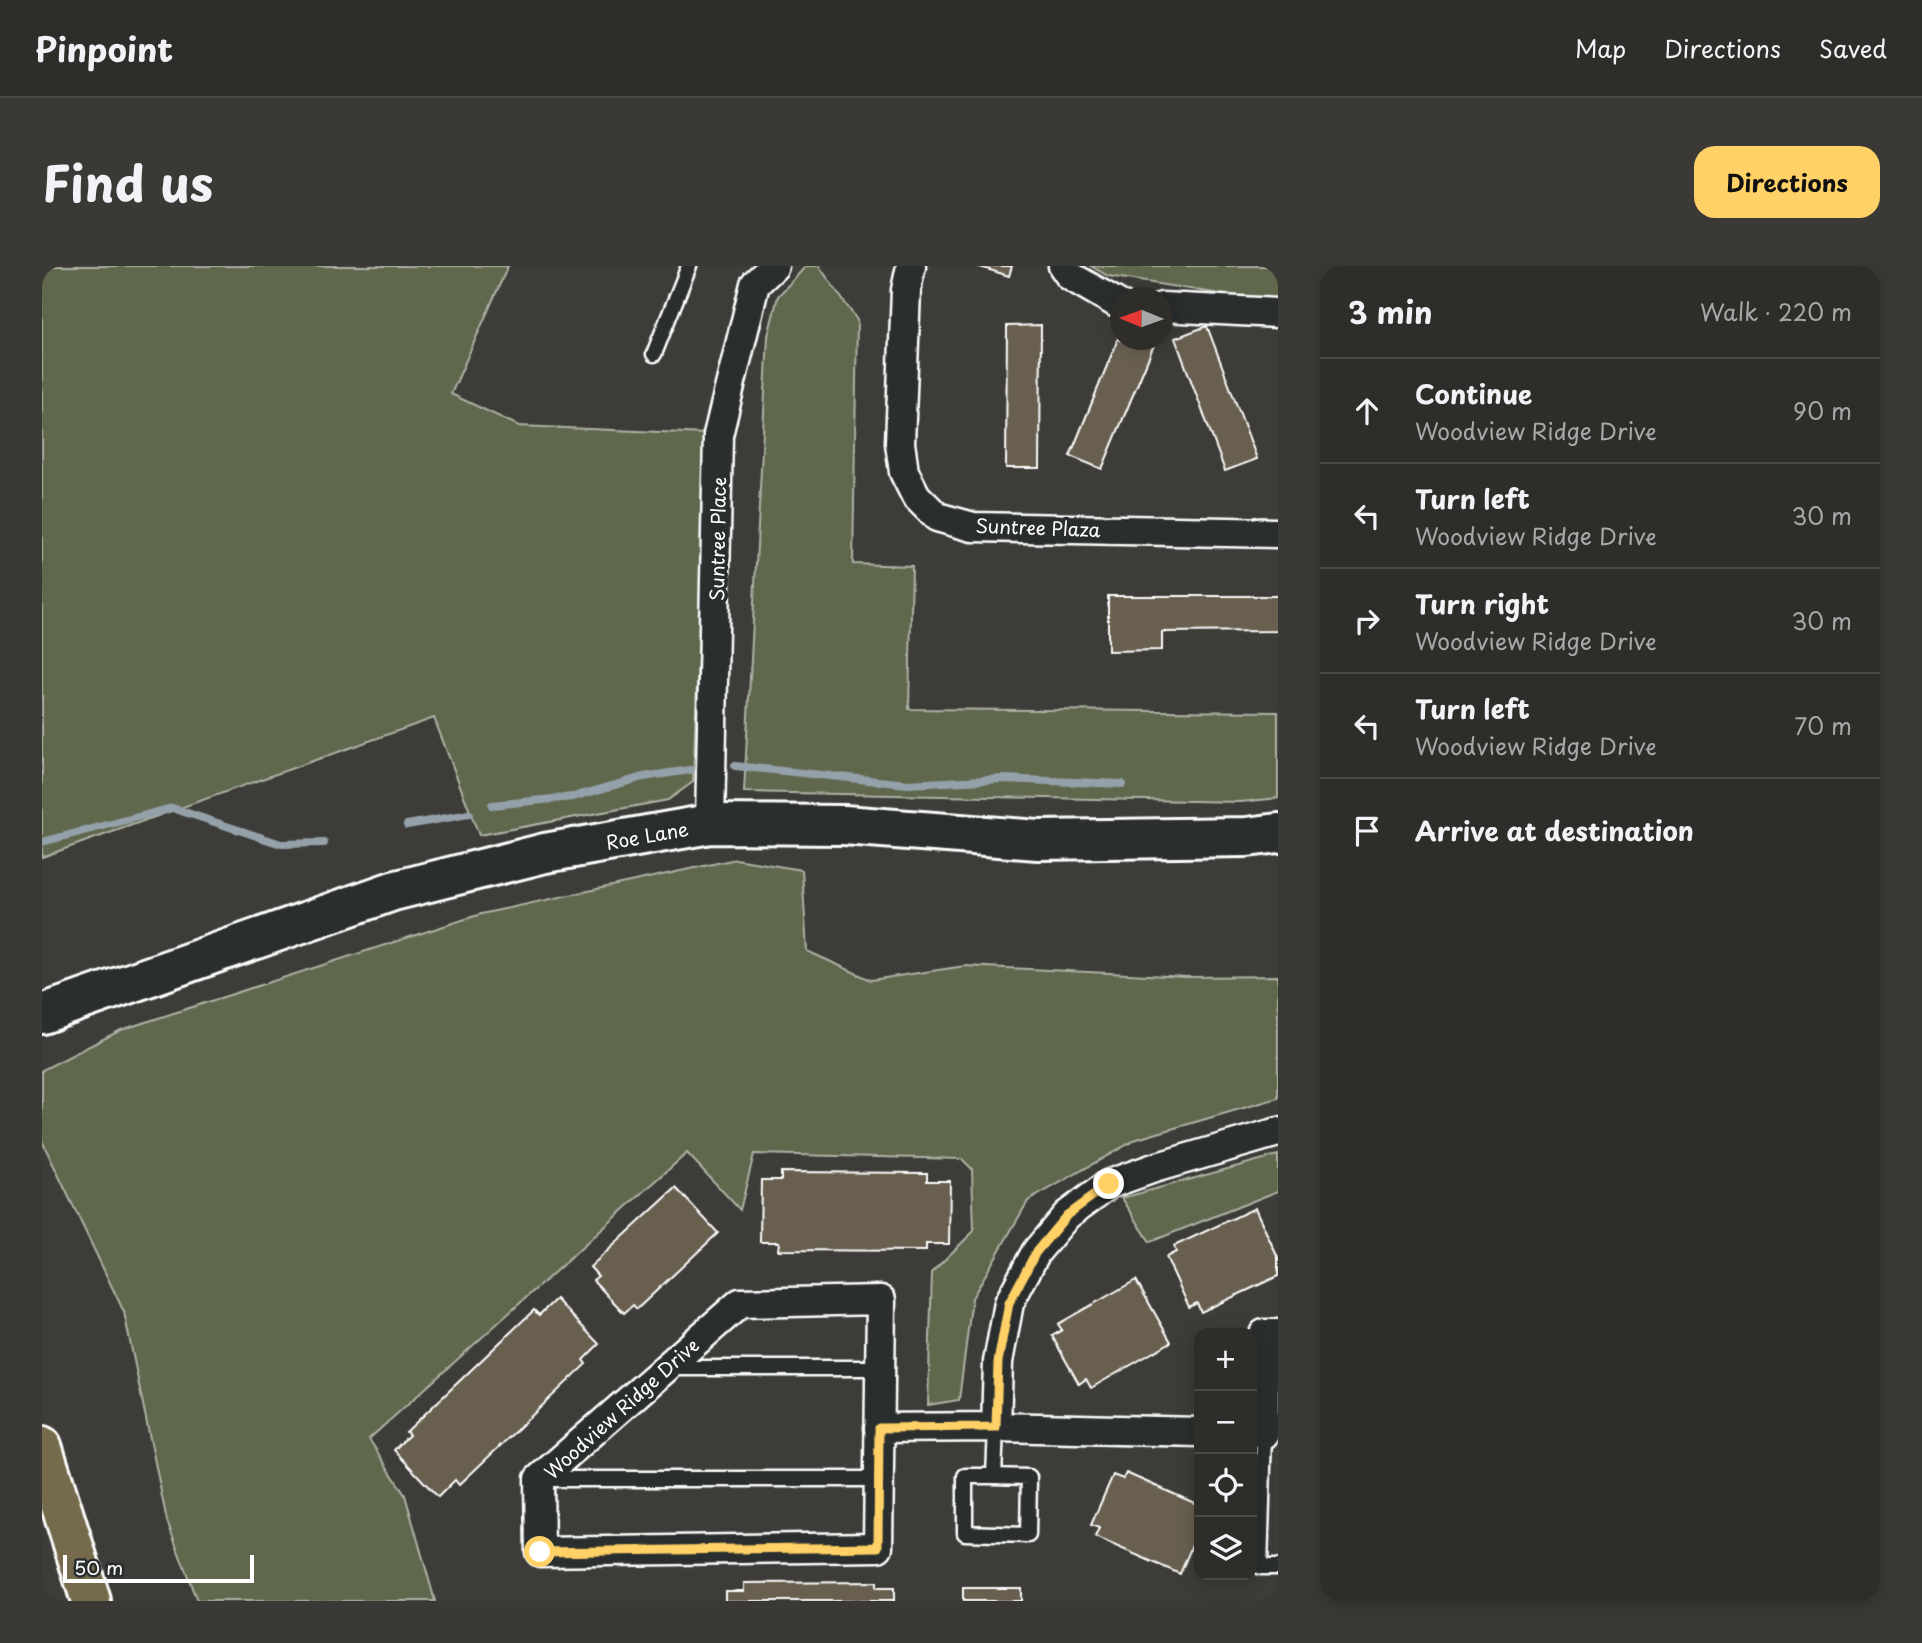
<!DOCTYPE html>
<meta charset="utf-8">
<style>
body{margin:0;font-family:"Playpen Sans",sans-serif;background:#3a3936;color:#f1f3f6}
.controls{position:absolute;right:21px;bottom:21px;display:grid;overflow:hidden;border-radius:14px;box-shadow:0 4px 18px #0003}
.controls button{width:63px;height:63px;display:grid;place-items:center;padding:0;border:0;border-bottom:2px solid #494947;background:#2e2d2a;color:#f1f3f6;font:35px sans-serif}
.compass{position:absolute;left:1068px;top:21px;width:63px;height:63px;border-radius:50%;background:#2e2d2a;box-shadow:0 4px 18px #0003;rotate:271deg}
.scale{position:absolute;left:21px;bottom:18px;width:191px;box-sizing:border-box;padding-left:7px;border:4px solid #fff;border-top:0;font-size:19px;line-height:24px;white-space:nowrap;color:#fff;-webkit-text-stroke:5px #2a2d2e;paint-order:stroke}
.stop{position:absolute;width:21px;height:21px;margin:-16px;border:5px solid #ffd166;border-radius:50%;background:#fff}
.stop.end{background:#ffd166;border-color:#fff;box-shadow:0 2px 7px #0008}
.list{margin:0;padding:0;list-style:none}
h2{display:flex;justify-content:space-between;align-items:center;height:91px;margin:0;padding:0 28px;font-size:30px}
h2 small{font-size:23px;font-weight:400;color:#a7a8a8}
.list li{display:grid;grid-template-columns:46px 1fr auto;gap:21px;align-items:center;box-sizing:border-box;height:105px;padding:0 28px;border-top:2px solid #494947}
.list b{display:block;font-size:26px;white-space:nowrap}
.list p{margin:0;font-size:23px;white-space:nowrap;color:#a7a8a8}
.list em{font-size:23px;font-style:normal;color:#a7a8a8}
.icon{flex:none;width:38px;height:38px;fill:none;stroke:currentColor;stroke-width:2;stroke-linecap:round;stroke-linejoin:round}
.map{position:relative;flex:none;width:1236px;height:1335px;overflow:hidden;border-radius:21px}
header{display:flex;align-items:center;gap:42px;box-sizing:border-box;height:98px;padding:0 35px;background:#2e2d2a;border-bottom:2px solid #494947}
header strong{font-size:33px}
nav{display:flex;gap:38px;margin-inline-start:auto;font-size:24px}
.intro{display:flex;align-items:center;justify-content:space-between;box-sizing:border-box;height:168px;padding:0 42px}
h1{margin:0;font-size:49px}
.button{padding:18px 32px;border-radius:21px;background:#ffd166;color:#111;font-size:24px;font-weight:700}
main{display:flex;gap:42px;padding:0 42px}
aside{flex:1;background:#2e2d2a;border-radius:21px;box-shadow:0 4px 18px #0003}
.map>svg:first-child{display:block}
.green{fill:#5e674e;stroke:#aeb3a6;stroke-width:2}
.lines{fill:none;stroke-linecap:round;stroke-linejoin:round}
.stream{stroke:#95a1aa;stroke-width:8}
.building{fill:#685e50;stroke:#fff;stroke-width:2}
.lane-casing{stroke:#fff;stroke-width:19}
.street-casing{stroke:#fff;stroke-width:33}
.secondary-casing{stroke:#fff;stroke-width:44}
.highway-casing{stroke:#fff;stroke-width:44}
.lane{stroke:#2a2d2e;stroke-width:14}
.street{stroke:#2a2d2e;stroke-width:28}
.secondary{stroke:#2a2d2e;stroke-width:38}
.highway{stroke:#756b4b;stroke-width:38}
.route{stroke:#ffd166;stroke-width:9}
.labels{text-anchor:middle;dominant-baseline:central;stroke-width:7;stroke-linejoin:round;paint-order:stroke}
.street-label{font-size:19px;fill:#fff;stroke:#2a2d2e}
</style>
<header>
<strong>Pinpoint</strong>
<nav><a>Map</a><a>Directions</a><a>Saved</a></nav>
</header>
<div class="intro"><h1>Find us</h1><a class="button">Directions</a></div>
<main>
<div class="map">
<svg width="1236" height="1335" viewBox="0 0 1236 1335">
<rect width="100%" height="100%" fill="#3d3c38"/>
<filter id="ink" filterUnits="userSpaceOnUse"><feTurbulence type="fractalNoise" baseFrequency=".0143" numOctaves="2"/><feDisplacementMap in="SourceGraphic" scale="14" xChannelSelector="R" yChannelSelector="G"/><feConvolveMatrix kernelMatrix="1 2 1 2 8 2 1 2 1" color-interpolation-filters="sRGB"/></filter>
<g filter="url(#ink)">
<path class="green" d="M0,0H466L409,128L477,160L665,168L651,516L626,534L437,569L392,452L0,591V11L2,9Z
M764,0H777L815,54L811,298L870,300L867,443L1236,446V532L1199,536L702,526L726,70L736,30Z
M1049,0H1236V35L1216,34L1066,10Z
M694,593L760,604L765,685L829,714L923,700L1146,711L1236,710V832L1095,873L986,935L930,1032L917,1134L886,1139L890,1006L932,965L930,903L920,893L712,888L698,944L645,887L327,1173L363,1229L393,1335H155L125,1255L82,1046L0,875V804L79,764L439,648Z
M1236,889V925L1108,976L1080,932Z"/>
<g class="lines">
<path class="stream" d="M693,500L865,518L962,513L1080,518
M450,539L531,531L601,511L648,504
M365,559L427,548
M0,576L130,542L239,578L282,577"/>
</g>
<path class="building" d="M935,0H970L967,10Z
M999,59L998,202H964L965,60Z
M1165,60L1215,193L1183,205L1133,72Z
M1078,68V74H1114L1060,203L1028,190Z
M1066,330H1236V365L1120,366V384L1066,385Z
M739,906L885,907V915H908L907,978H884V985L736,984L737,976H718L719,914H739Z
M634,922L676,967L595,1043L591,1039L582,1047L551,1014L556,1010L548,1001Z
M1213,942L1236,992V1010L1159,1046L1155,1037L1147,1041L1124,991L1134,986L1132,980Z
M1094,1014L1129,1076L1049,1122L1044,1113L1037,1118L1010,1070L1020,1064L1016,1058Z
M514,1033L557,1078L541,1094L544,1098L417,1219L413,1214L396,1231L352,1184L367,1169L364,1166L492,1044L497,1049Z
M1084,1207L1157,1239V1263L1138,1308L1053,1271L1057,1262L1049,1259L1071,1209L1081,1213Z
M834,1316V1322H852V1335H683V1325H702V1317Z
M921,1322H979V1335H921Z"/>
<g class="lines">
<defs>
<path id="lane" d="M612,88L647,0
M626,1102H838
M1222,1168L1218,1301H1236
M952,1210L987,1211L986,1269L923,1267V1210H952L954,1161
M498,1213H836"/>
<path id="street" d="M869,0L864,24L858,177L862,206L874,230L895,251L931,261L1236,267
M1021,0L1028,10L1078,39
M1120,41L1236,47
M668,558L676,169L713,18L732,0
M839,1034L836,1281L498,1286L497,1213L698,1037Z
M954,1161L956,1096L967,1037L994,986L1025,949L1067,918L1112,902L1236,866
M837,1162L954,1161L1157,1166
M1222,1168V1068H1236"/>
<path id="secondary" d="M0,748L351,625L503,587L668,558L802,559L996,574L1205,571L1236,567"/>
<path id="highway" d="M0,1180L49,1335"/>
</defs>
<use href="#lane" class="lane-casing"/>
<use href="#street" class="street-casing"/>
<use href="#secondary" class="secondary-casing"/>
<use href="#highway" class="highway-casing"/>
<use href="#lane" class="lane"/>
<use href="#street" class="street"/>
<use href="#secondary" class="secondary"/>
<use href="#highway" class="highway"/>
</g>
</g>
<g class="lines" filter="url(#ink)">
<path class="route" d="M498,1286L836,1281L837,1162L954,1161L956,1096L967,1037L994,986L1025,949L1067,918"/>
</g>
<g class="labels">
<g class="street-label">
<text transform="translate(996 261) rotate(2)">Suntree Plaza</text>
<text transform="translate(675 273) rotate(-89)">Suntree Place</text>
<text transform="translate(605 569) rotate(-10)">Roe Lane</text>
<text transform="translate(579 1142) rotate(-42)">Woodview Ridge Drive</text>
</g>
</g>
</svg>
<div class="controls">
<button>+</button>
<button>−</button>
<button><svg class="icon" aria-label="locate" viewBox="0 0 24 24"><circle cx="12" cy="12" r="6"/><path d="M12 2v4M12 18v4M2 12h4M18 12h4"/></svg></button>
<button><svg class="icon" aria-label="layers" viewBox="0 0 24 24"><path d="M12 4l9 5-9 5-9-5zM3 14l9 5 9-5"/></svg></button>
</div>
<svg class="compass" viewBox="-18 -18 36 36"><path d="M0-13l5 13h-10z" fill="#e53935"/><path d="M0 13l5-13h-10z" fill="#a7a8a8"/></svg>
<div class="scale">50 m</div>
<div class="stop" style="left:498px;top:1286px"></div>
<div class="stop end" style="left:1067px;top:918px"></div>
</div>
<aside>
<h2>3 min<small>Walk · 220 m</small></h2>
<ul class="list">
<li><svg class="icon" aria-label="ahead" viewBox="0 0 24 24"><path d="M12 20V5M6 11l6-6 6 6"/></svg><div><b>Continue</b><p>Woodview Ridge Drive</p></div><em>90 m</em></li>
<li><svg class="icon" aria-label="left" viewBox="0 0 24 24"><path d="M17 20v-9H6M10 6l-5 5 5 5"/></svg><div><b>Turn left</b><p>Woodview Ridge Drive</p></div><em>30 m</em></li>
<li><svg class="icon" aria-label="right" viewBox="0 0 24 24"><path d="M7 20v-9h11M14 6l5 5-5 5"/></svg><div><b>Turn right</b><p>Woodview Ridge Drive</p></div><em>30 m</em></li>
<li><svg class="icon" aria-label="left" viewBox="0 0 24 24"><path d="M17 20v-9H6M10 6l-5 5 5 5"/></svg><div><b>Turn left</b><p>Woodview Ridge Drive</p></div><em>70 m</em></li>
<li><svg class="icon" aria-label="arrive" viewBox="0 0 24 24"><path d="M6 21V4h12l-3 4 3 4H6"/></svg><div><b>Arrive at destination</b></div></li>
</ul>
</aside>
</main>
